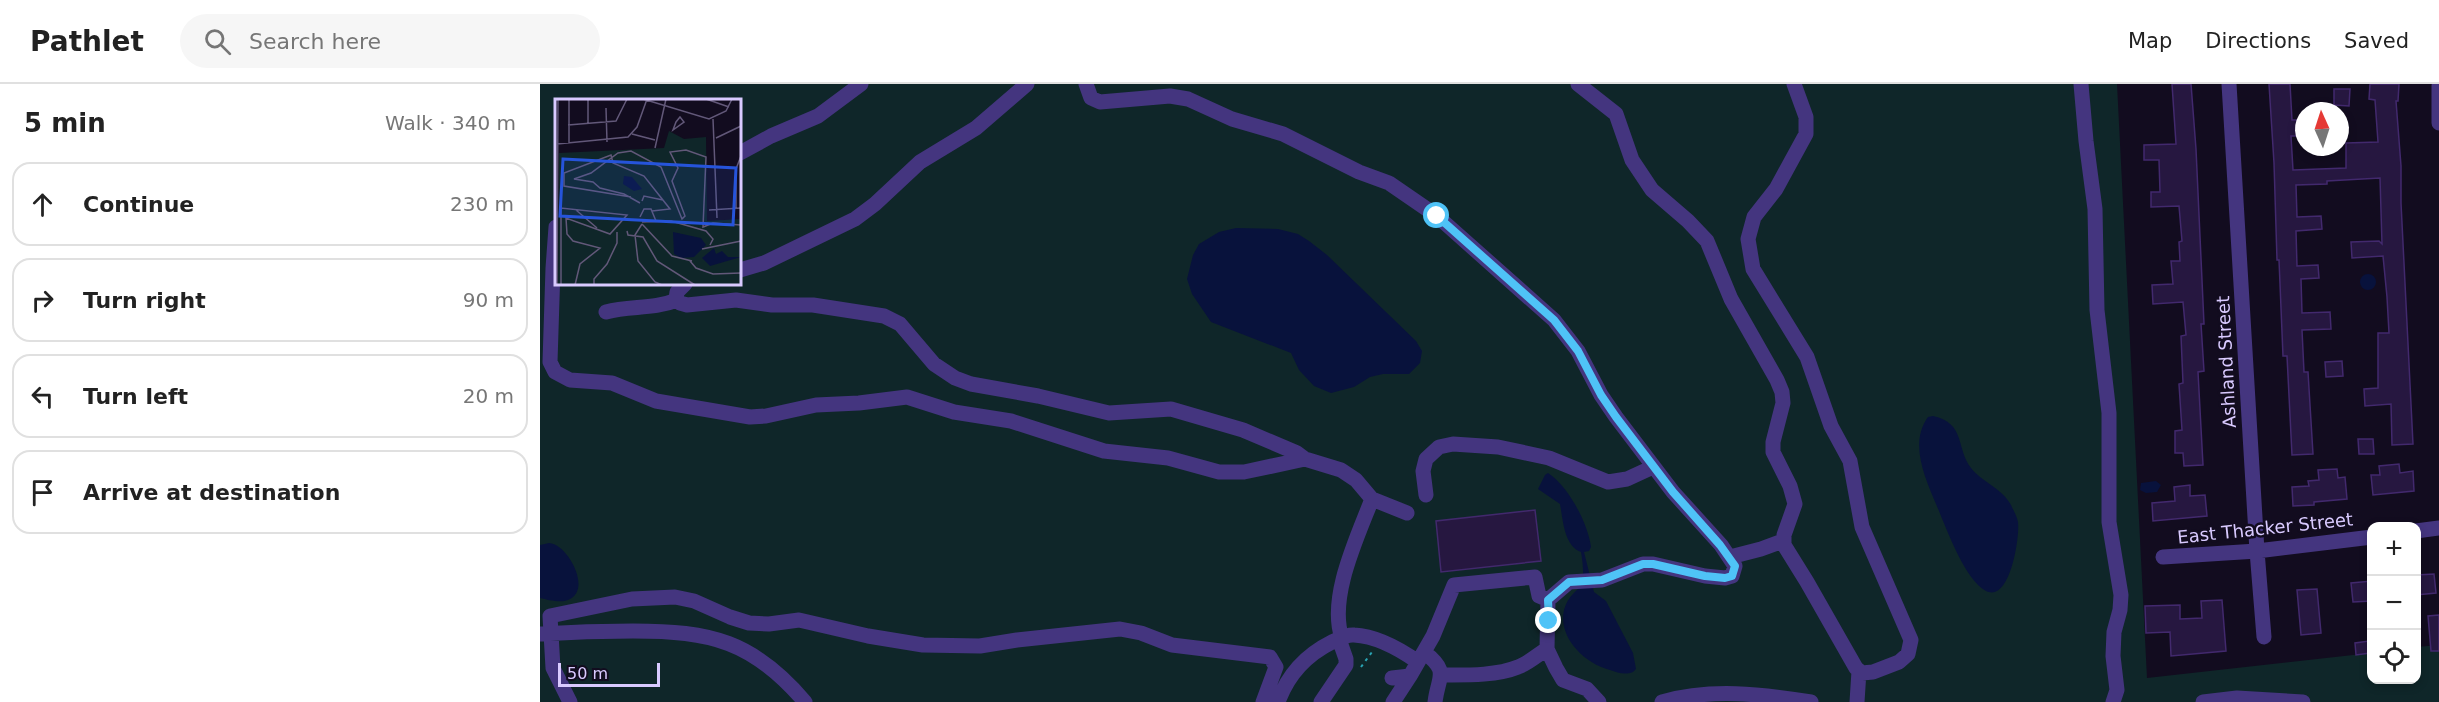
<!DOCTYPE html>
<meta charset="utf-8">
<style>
body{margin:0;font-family:"DejaVu Sans",sans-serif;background:#f6f6f6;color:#222}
.controls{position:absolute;right:18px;bottom:18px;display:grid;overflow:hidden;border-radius:12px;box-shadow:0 3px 9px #0003}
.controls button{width:54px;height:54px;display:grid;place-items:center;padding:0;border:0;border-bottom:2px solid #e0e0e0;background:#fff;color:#222;font:30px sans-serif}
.compass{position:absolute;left:1755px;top:18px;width:54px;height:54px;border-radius:50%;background:#fff;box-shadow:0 3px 9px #0003;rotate:357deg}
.scale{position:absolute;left:18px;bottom:15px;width:102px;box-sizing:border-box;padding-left:6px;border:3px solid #d9caff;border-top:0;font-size:16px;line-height:21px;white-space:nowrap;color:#d9caff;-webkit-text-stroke:4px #120c1f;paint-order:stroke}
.stop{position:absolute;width:18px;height:18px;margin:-14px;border:4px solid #4fc3f7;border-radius:50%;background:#fff}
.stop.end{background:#4fc3f7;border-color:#fff;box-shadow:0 2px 6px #0008}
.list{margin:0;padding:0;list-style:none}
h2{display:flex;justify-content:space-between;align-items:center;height:78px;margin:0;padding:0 24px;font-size:26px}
h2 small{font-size:20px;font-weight:400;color:#767676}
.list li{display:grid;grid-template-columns:39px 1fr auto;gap:18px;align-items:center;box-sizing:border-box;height:84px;margin:0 12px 12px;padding:0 12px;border:2px solid #e0e0e0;border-radius:18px}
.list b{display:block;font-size:22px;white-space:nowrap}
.list em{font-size:20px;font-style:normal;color:#767676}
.icon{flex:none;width:33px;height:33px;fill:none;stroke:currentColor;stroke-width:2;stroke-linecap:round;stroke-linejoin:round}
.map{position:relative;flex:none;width:1899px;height:618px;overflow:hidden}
header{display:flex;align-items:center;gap:36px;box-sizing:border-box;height:84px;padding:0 30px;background:#fff;border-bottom:2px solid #e0e0e0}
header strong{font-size:28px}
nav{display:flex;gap:33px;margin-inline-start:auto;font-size:21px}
.search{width:420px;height:54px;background:#f6f6f6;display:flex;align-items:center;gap:15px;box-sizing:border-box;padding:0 21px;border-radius:33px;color:#767676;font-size:22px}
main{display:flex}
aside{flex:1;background:#fff}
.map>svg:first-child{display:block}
.green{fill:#0f2629;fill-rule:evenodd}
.water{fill:#08123c}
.building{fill:#261740;stroke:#42296d;stroke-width:1.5}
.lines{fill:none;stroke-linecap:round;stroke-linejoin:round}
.path{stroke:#2aa4b3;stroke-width:2;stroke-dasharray:3 4.5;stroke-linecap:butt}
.minor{stroke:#44357f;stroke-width:15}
.route{stroke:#4fc3f7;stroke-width:8}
.labels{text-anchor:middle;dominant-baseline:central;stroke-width:5;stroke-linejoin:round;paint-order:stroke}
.street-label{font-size:18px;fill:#d9caff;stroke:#120c1f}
.inset-road{fill:none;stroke:#625879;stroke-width:1.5}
.view{fill:#2654da;fill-opacity:0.15;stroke:#2654da;stroke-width:3}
.inset-edge{fill:none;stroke:#d9caff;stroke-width:3}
</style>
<header>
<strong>Pathlet</strong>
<div class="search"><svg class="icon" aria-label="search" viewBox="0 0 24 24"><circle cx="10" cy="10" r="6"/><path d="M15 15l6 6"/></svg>Search here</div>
<nav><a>Map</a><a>Directions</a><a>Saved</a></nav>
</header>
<main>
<aside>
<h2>5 min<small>Walk · 340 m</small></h2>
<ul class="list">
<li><svg class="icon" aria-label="ahead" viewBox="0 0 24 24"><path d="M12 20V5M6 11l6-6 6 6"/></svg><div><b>Continue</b></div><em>230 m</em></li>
<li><svg class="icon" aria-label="right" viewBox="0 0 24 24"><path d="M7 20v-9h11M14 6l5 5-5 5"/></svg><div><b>Turn right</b></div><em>90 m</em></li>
<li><svg class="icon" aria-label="left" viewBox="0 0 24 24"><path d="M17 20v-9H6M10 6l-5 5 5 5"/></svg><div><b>Turn left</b></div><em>20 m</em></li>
<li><svg class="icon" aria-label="arrive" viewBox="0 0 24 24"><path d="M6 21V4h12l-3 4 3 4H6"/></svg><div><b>Arrive at destination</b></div></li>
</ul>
</aside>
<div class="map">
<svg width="1899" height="618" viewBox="0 0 1899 618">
<rect width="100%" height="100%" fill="#120c1f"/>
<path class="green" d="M0,0H1577L1607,594L1831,569L1832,596H1876L1877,563L1899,561V618H0ZM16,16H200V200H16Z"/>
<path class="water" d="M696,144L738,145L758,150L769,157L787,171L876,257L882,267L880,279L869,290H843L830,293L814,303L791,309L774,302L759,286L751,269L671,238L652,210L647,195L653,171L659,160L679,148Z
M1820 198a8 8 0 1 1 16 0a8 8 0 1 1-16 0Z
M1393,332C1426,339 1416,365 1431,384C1443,399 1462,404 1471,421C1473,426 1477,432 1478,438C1480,453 1470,519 1446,507C1424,495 1406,443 1396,420C1385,394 1369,359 1388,333Z
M1008,389C1028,402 1048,439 1051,463L1049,467L1044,468L1054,508L1066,517L1093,569L1096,585L1093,588C1085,591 1078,589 1070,586C1032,576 1002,530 1042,502C1044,491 1043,480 1041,468C1024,462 1023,436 1020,420L998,405L1005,391Z
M1616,397L1621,401L1617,408L1606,409L1600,406L1601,399Z
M9,459C28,460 53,507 28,516C21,519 8,516 0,514V461Z"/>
<path class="building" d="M1632,0H1651L1656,65L1664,240H1661L1664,287L1658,288L1663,381L1644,382L1643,369H1635V347L1642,346L1639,300L1643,299L1641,252L1646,251L1643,218L1613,220L1612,201L1633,200L1631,177H1640L1639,158L1642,157L1639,122L1611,123V108H1620L1619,76H1604V61L1636,60Z
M1729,0H1750L1752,36H1764V52H1751L1753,86L1806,84V59L1838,58L1835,16L1829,15L1830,0H1859L1858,17H1856L1861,82V119L1873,360L1852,361L1851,320L1825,322L1824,305L1838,304V249H1849L1847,213L1843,172L1812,174L1811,158L1839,157L1842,160L1840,94L1787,97V100L1756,101L1757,133L1781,132L1782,145L1756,147L1757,182L1778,181L1779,194L1761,195L1762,229L1790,228L1791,245L1762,246L1764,288H1768L1773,370L1752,371L1747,272H1743L1739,176H1737L1734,79Z
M1794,5H1810L1809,22L1794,21Z
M1802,277L1803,292L1786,293L1785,278Z
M1818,355H1833L1834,370H1819Z
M1859,380L1860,389L1873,387L1874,407L1833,411L1831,391H1840L1839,382Z
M1797,385L1798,394L1805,393L1807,415L1774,418V421L1753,422L1752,403L1769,402L1768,397L1779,396L1778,386Z
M1650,401V412L1665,411L1667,432L1613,437L1612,419L1635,417L1634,403Z
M995,426L1001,477L901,488L896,437Z
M1894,490L1896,509L1876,511V491Z
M1832,497V517L1813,518L1811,499Z
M1777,505L1781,549L1761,551L1757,506Z
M1682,516L1686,567L1631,572L1630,548L1606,549L1605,522L1640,521V535L1662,534L1661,517Z
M1899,531V567H1891L1888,532Z
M1829,557L1830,569L1816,571L1815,559Z"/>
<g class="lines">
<path class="path" d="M821,583L832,568"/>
<path class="minor" d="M546,0L551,14L560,18L630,12L648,15L692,35L743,50L819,88L849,99L897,132L1014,236L1038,267L1061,311L1076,333L1133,408L1181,461L1195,482L1192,492L1185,494L1165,492L1113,480H1103L1062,496L1029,498L1008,516
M1038,0L1076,30L1092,76L1112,106L1148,137L1167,157L1191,215L1237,296L1242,308L1243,319L1233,358V368L1250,402L1255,420L1244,451V461L1267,498L1316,584L1322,589L1333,588L1359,578L1368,570L1371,556L1322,443L1310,377L1291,342L1267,273L1213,185L1208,155L1214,133L1236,105L1266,50V33L1254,0
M1541,0L1546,57L1555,125L1557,226L1569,329V438L1581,511L1580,526L1574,548L1573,572L1577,606L1573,618
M1689,0L1717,467L1724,553
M1899,2V39
M200,69L231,52L278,32L321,0
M16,143L13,184L10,278L15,288L30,296L72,299L116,317L210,333L226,332L276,321L319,319L367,313L414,328L471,337L564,367L628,374L679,388H704L765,375
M200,186L224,179L315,135L335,120L380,78L436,44L487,0
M145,200L137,208L136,215L140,219L147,221L196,216L232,221H273L344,232L360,240L394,280L415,294L431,300L498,312L569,329L631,325L703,346L757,369L765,375L801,386L816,396L832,415L867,429
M66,228C90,221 112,226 137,216
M886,411L883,387L886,375L899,363L913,360L958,363L1009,374L1068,398L1087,395L1113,383
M1876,447L1899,444
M1190,473L1221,465L1243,457
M1623,473L1717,467L1832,453
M1008,516L1007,565L1016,584L1023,596L1047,605L1059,618
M0,550C31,548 62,547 93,547C171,547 213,557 265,618
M802,554C788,514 817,454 832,415
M884,568C910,588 898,592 895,618
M902,591C925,591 956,592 978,583C989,579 997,571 1007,565
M852,594L870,592L893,552L914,501L995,493L999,512L1008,516
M30,618L13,584L10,532L92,515L135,513L154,517L190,533L209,539L229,540L259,536L328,552L383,561L440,562L477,556L580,545L601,549L632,561L730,573L736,583L723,618
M738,618C748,590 766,571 792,558C799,555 807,550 814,551C836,552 861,566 878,578
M781,618L806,581V575L799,555
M853,618L870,592
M1122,618C1170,604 1222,610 1271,618
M1317,618L1319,587
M1663,618L1697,614L1763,618"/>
</g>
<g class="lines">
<path class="route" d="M897,132L1014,236L1038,267L1061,311L1076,333L1133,408L1180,461L1195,482L1192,492L1185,494L1165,492L1113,480H1103L1062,496L1029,498L1008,516L1009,537"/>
</g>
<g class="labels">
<g class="street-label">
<text transform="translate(1686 278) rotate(-93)">Ashland Street</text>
<text transform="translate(1725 444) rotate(-6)">East Thacker Street</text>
</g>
</g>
<g transform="translate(15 15)">
<rect width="186" height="186" fill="#120c1f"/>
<path d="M114,32L129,40L151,38L152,122L186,120V186H3L4,54L109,49Z" fill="#0f2629"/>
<path d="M69,77L77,78L87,90L79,92L68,85ZM118,133L146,139L151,146L139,158L126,159L119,155ZM159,149L161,155L167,152L173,158H186L155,167L147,159Z" fill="#08123c"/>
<path class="inset-road" d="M88,0L154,20L171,12L177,0M151,0L174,8M51,9L52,43M125,18L129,23L118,31L121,23ZM158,20L162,119M33,24V0M13,26L61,22L72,0M77,35L100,41M161,39L186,27M14,44V0M2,45L73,38L82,28L92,0M100,49L111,0M76,98L9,87V74L56,56L58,64L89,77L115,110L97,112M87,102L89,97L108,101M85,104L69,95L45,89L38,83L19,80L36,74L63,54L76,52L106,68L127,120L130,117L117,82L123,69L115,53L131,51L151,58L148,128L158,124L186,126M181,110V70L186,57M21,111L42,129M154,111L186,109M85,118L89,110H96L101,122M87,123L116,122L151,132L158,140L155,146M87,125L80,136L83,162L100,183L107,186M87,125L117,157L137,162M72,132L73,136L88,138L102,162L140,186M147,150L186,142M135,162L141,169L158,175L186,174M2,186L3,0M6,186V109L72,116L55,135L11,119L12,135L18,142L45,149L25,165L20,186M39,186V180L52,165L62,144V133"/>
<path class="view" d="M8,60L181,69L178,126L5,117Z"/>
<rect width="186" height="186" class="inset-edge"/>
</g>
</svg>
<div class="controls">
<button>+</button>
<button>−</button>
<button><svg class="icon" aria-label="locate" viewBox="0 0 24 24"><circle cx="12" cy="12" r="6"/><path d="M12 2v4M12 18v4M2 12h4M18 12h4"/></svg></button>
</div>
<svg class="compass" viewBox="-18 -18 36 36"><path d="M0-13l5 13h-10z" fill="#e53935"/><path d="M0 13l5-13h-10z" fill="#767676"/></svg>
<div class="scale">50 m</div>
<div class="stop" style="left:897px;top:132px"></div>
<div class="stop end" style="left:1009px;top:537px"></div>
</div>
</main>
